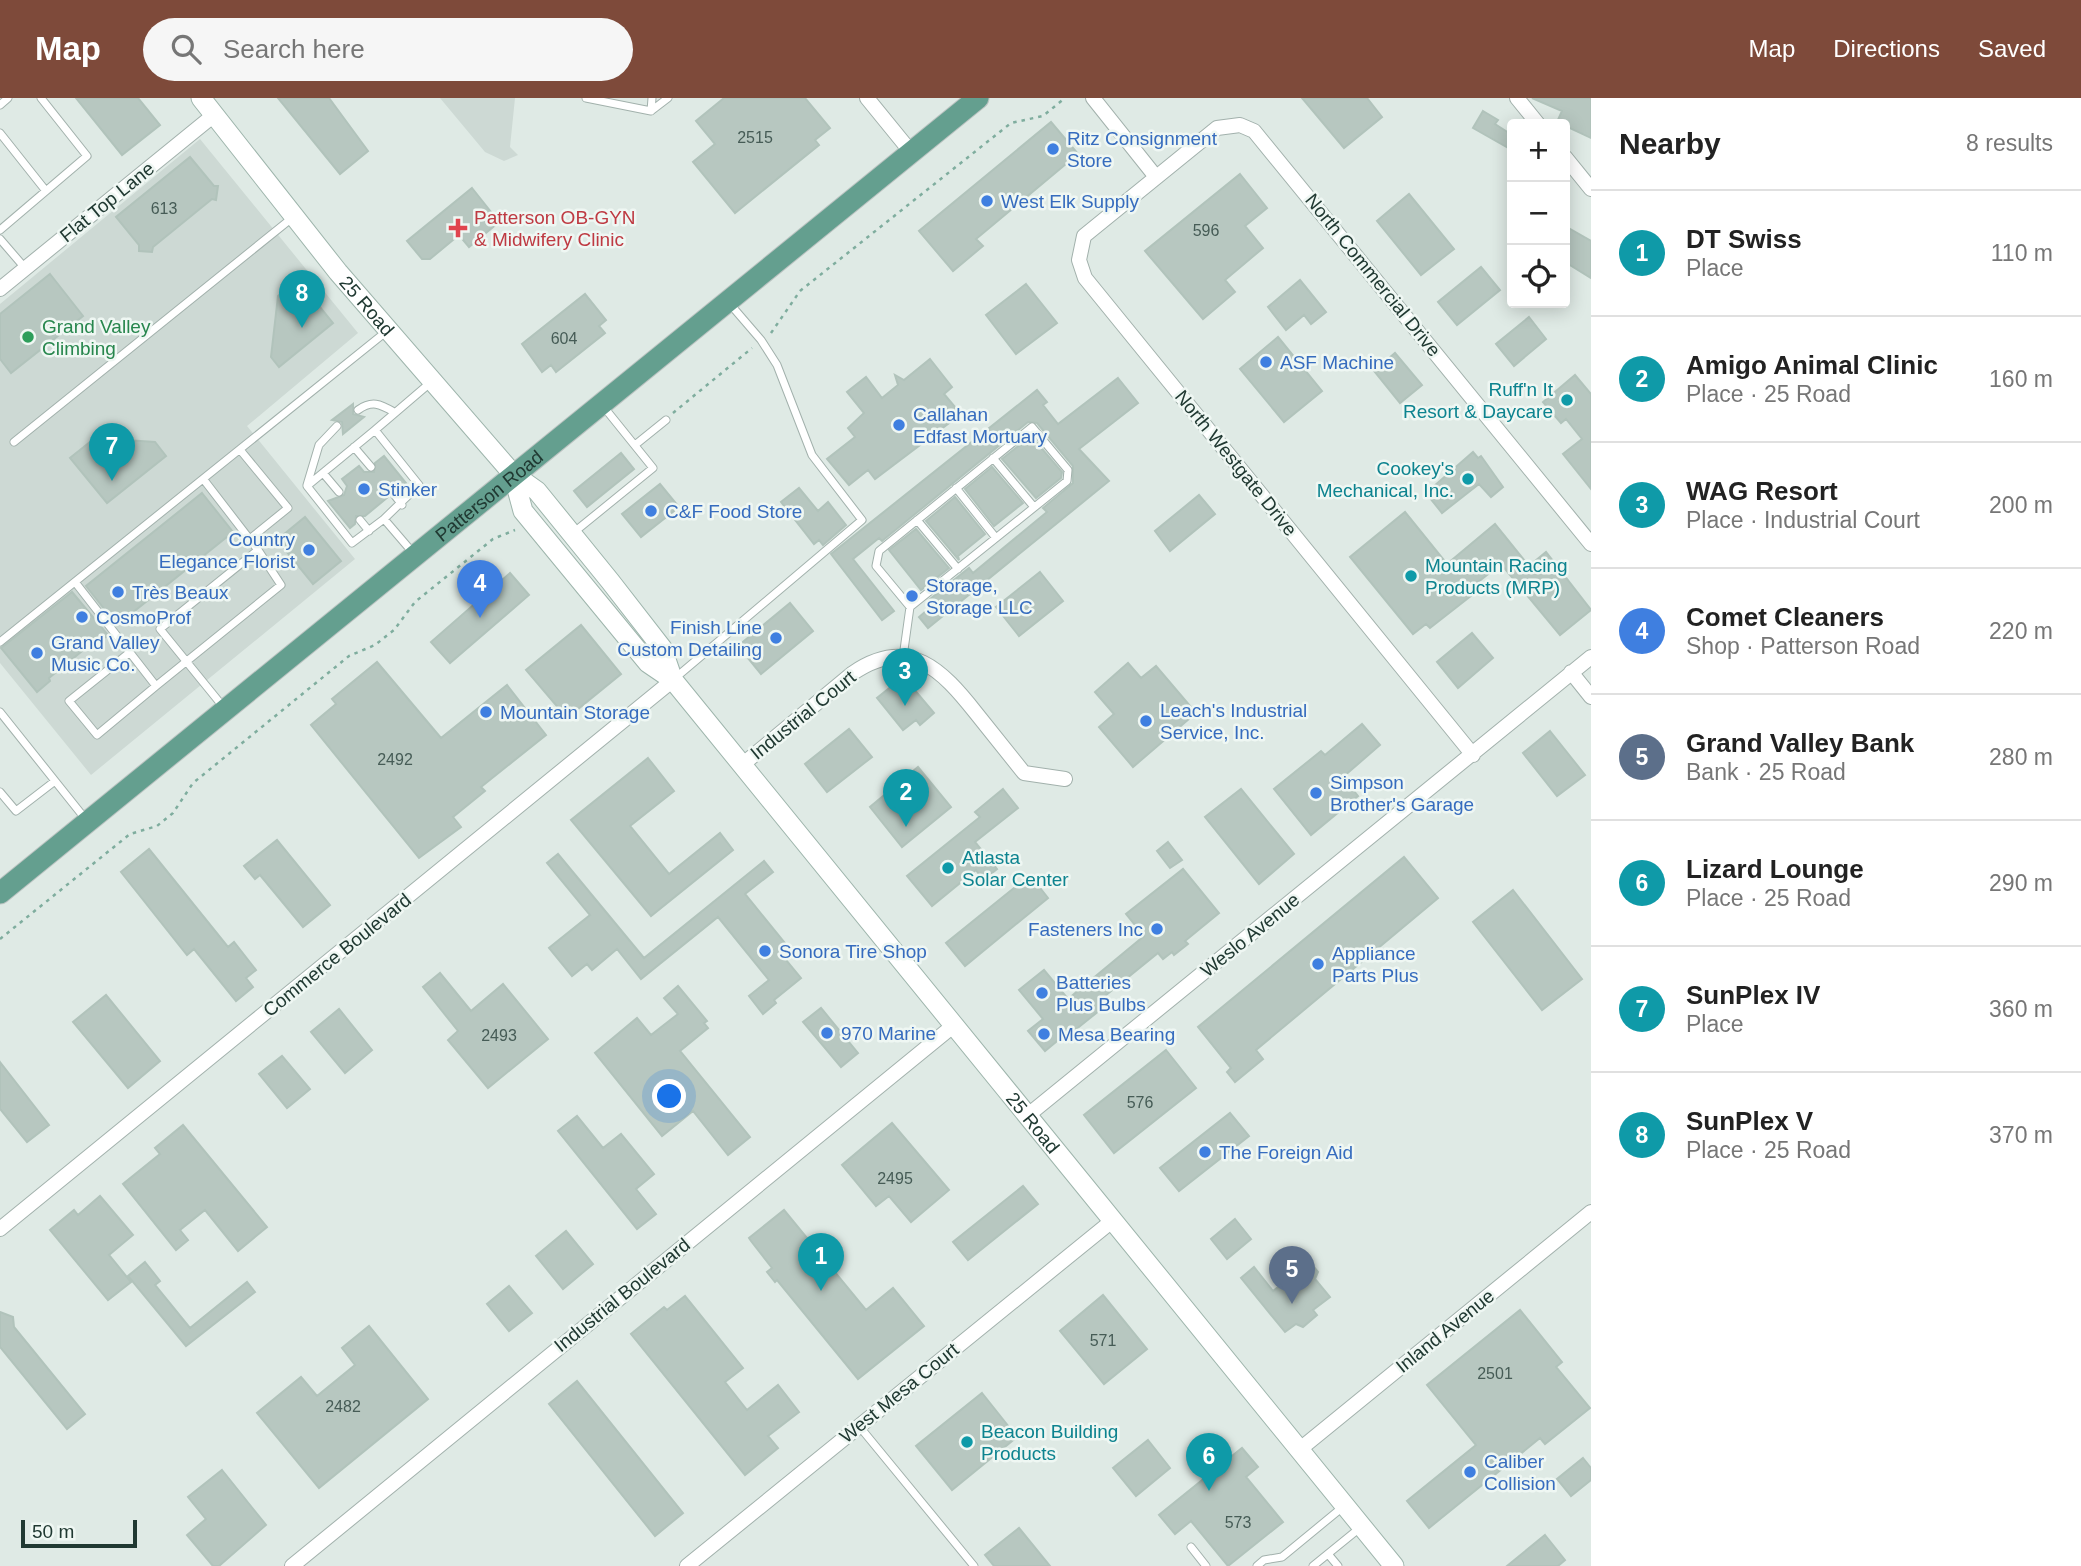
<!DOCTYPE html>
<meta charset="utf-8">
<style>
body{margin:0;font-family:Helvetica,sans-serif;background:#f6f6f6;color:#222}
.controls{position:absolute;right:21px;top:21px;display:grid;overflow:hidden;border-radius:7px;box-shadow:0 4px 18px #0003}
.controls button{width:63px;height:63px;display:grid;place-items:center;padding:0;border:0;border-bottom:2px solid #e0e0e0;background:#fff;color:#222;font:35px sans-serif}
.scale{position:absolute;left:21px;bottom:18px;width:116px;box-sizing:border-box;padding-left:7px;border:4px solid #203932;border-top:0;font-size:19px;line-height:24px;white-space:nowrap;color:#203932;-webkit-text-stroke:5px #eff7f3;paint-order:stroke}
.you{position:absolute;left:670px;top:999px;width:24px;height:24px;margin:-18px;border:5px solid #fff;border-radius:50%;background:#1a73e8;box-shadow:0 0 0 10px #1a73e833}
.badge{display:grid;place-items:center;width:46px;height:46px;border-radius:50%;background:#7e4a3a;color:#fff;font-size:23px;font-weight:700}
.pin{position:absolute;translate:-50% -58px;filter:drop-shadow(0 2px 4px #0008)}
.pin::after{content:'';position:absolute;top:37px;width:24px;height:21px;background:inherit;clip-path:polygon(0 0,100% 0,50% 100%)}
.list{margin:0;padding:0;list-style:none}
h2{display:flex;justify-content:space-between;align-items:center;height:91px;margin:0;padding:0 28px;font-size:30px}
h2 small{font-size:23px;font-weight:400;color:#767676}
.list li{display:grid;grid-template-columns:46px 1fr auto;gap:21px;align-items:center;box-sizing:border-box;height:126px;padding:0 28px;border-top:2px solid #e0e0e0}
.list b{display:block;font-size:26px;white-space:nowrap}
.list p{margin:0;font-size:23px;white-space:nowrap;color:#767676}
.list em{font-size:23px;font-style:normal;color:#767676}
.icon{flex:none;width:38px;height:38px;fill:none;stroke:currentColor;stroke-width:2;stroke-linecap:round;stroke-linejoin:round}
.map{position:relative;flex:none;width:1591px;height:1468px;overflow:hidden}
header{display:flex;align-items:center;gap:42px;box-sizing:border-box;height:98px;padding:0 35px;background:#7e4a3a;color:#fff}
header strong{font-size:33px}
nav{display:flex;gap:38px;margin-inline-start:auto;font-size:24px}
.search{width:490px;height:63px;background:#f6f6f6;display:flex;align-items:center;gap:18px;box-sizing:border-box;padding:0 24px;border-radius:38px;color:#767676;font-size:26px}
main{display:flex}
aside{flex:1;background:#fff}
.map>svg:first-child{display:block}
.built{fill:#cdd9d4}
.building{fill:#b7c7c0;stroke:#b1c3bb;stroke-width:2}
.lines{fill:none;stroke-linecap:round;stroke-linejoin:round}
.service-casing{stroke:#a2b1ac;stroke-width:9}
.minor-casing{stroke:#a2b1ac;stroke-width:16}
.secondary-casing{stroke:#9eb5ac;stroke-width:21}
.primary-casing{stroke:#bcc4c2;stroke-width:23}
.path{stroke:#7fad9e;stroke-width:2.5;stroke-dasharray:3.5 5;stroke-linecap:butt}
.service{stroke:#fff;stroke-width:7}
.minor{stroke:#fff;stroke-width:14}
.secondary{stroke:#fff;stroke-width:19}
.primary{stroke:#649f8f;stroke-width:21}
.shop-dot{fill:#3f7fe0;stroke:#eff7f3;stroke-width:2.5}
.health-dot{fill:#e0444e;stroke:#eff7f3;stroke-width:2.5}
.leisure-dot{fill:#2e9e5b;stroke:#eff7f3;stroke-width:2.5}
.culture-dot{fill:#0f9aa8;stroke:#eff7f3;stroke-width:2.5}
.labels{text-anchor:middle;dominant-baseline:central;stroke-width:5;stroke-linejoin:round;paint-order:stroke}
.number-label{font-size:16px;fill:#465c56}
.shop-label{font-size:19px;fill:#366cbe;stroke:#eff7f3;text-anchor:start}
.street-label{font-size:19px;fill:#203932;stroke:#eff7f3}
.health-label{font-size:19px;fill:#be3a42;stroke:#eff7f3;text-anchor:start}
.leisure-label{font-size:19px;fill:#27864d;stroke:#eff7f3;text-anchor:start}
.culture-label{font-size:19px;fill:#0d838f;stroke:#eff7f3;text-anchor:start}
</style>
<header>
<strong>Map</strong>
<div class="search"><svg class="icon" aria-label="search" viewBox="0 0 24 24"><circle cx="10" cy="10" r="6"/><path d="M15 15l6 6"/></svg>Search here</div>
<nav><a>Map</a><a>Directions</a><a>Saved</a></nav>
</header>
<main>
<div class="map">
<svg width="1591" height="1468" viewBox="0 0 1591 1468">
<rect width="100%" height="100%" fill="#dfeae5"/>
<path class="built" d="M440,0H515L510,49L518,57L504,63L485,54Z
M200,41L358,235L247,328L355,461L91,677L0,565V206Z"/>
<path class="building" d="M76,0H138L160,27L122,57Z
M278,0H329L368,53L340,76Z
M724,0H805L830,30L815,42L819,47L735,115L693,64L715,46L696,23Z
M1302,0H1367L1382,19L1344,50Z
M1532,0H1591V40L1557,24L1562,13Z
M1483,13L1498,22L1495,26L1512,37V52L1473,30Z
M1051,24L1078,56L976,141L983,148L953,173L919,133Z
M190,59L214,88H218L216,102L212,101L153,149L152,154L139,153V147L116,119Z
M1240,76L1267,110L1245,128L1263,150L1225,182L1235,194L1203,221L1145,153Z
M472,90L499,124L469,149L459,137L430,161H422L407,143Z
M1409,96L1454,151L1421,177L1377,123Z
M1565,128L1591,143V180L1565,164Z
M1481,169L1500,192L1457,227L1438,204Z
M50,176L83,218L11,275L0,261V216Z
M298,182L333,225L279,269L271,259L278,198Z
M1300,182L1326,214L1311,226L1304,217L1286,232L1268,209Z
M1026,186L1057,225L1016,256L986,217Z
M585,196L606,222L599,228L605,235L556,274L551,267L542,274L522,246Z
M1529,219L1546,241L1514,268L1496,246Z
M1278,239L1322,293L1284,324L1240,271Z
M1395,255L1422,287L1400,305L1374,273Z
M930,261L952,289L944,296L961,316L875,381L868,372L849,387L827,361L855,339L848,330L864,315L847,294L866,279L882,300L898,287L895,277L904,282Z
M1575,277L1591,296V391L1563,356L1582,341L1566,321L1561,325L1543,304Z
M1118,280L1138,305L1079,351L1109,383L928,530L919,519L933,507L929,502L969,470L973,475L1047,414L1043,410L1073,385V368L1037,325L1028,324L882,443L879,440L853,461L894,513L882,522L831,456L1037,292L1047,304L1043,307L1058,326Z
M353,306V316L364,319L343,336L342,324L332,322Z
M1031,338L1062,374L1061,380L1036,400L1002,361Z
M95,340L155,344L166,358L107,405L70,360Z
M1473,354L1478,360L1481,358L1503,389L1491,399L1479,386L1442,415L1426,395Z
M621,355L634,371L587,409L574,393Z
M384,358L406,385L398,391H389L388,399L365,418H356L355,426L350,430L328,403L344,397L347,388L342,381L359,368L364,374H374L375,365Z
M992,369L1023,405L994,428L965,391Z
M660,386L679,409L641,439L622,416Z
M799,390L818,413L828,404L846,427L823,447L819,442L814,446L781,404Z
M202,395L233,434L117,527L86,488Z
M1199,397L1215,416L1170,453L1155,433Z
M955,399L985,436L958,458L959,462L926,423Z
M1405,414L1447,466L1495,426L1529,468L1546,454L1591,512L1560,537L1501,466L1468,492L1472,497L1430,530L1426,526L1413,536L1350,459Z
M305,419L341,463L313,486L277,442Z
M916,431L949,470L921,492L889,452Z
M1040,474L1063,503L1019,538L996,509Z
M510,475L529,497L450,565L431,544Z
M72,494L108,537L94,548L92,545L49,580L50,583L37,594L1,550Z
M790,505L813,533L761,576L738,548Z
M581,527L621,576L567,620L526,572Z
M1472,535L1493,560L1458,590L1437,564Z
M377,564L441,640L507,587L546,637L481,689L485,693L453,719L461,729L419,760L311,627L336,606L332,601Z
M1128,565L1141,580L1156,568L1196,615L1133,669L1099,629L1114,616L1095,594Z
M907,583L934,615L920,627L916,622L903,632L877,600L892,588L896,593Z
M1362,626L1380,647L1343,679L1358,698L1311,737L1274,691L1321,653L1325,657Z
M849,631L872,659L827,694L805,666Z
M1550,633L1585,677L1557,698L1523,655Z
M648,660L674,693L630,728L669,776L720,735L733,752L651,818L571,722Z
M918,669L951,709L902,749L870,709Z
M1003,691L1018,710L975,744L997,771L983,782L976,772L932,808L907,778L980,719L975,714Z
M1241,691L1294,756L1259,786L1205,719Z
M277,742L330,807L303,829L260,777L255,781L244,768Z
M1168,744L1182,762L1170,770L1157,753Z
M149,751L228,849L234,844L256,872L246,880L253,889L236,903L194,851L187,857L121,774Z
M558,756L644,860L764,763L773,774L745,796L789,850L781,856L801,880L774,902L776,905L763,916L749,898L769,882L718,819L641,881L617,851L592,872L587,866L572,878L549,850L590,817L547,765Z
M1404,759L1438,800L1256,952L1263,961L1235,984L1227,974L1231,970L1198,929Z
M1183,771L1219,815L1185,843L1188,846L1174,857L1172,854L1163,861L1158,855L1100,902L1105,908L1064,941L1062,939L1045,953L1028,933L1043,921L1019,892L1044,872L1068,901L1144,838L1126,816Z
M1030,777L1048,800L965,868L946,845Z
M1513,792L1582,881L1542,912L1473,824Z
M440,875L471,913L503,886L548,941L488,990L448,942L458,933L423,889Z
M678,888L707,923L704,925L708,930L680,953L750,1039L728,1057L693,1013L662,1038L595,955L637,920L651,937L678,916L664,900Z
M106,897L160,963L128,990L73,924Z
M821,910L858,955L841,969L803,924Z
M339,911L372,952L345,975L311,934Z
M1166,952L1196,990L1114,1055L1084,1017Z
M282,958L310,991L287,1010L259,976Z
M0,964L49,1027L27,1044L0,1011Z
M1230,1015L1249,1038L1179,1093L1160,1070Z
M577,1018L603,1050L621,1036L654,1076L636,1091L656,1116L637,1131L558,1033Z
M892,1025L949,1092L911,1124L889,1098L876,1108L842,1067Z
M183,1027L267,1129L238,1153L205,1112L180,1132L188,1142L176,1152L123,1086L160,1056L155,1050Z
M1023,1088L1038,1106L968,1162L953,1144Z
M100,1098L133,1137L109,1157L131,1184L108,1202L50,1132L74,1112L78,1117Z
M784,1112L866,1212L893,1190L924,1228L858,1281L777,1182L775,1184L767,1174L772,1170L751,1143L749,1140Z
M1235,1121L1251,1141L1227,1161L1211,1141Z
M566,1133L593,1166L563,1191L536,1158Z
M145,1164L160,1183L155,1187L190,1230L247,1184L255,1194L186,1248L128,1178Z
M1310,1164L1318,1174L1315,1181L1330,1199L1313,1212L1317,1217L1303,1229L1296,1226L1285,1234L1241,1180L1254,1169L1273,1193Z
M509,1188L532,1215L509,1233L487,1206Z
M1103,1197L1147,1251L1104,1286L1060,1233Z
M685,1198L743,1270L725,1284L747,1312L778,1287L799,1314L768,1338L778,1350L745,1377L631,1236L664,1209L667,1212Z
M1520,1212L1562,1264L1556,1269L1590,1310L1545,1346L1540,1340L1429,1430L1407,1403L1476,1347L1427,1287Z
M0,1214L13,1219L14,1229L85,1316L67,1331L0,1249Z
M369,1228L428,1301L319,1390L257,1315L301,1279L317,1298L355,1267L342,1250Z
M577,1283L683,1415L655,1438L549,1306Z
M982,1295L1017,1339L952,1392L916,1348Z
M1148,1342L1170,1370L1136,1398L1113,1370Z
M1242,1350L1258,1369L1246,1379L1283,1424L1228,1468L1191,1423L1175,1436L1159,1417Z
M1583,1360L1591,1370V1382L1571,1398L1557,1381Z
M222,1372L266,1427L219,1468H213L187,1437L206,1421L188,1399Z
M1019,1430L1050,1468H994L985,1457Z
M1545,1437L1565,1462L1558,1468H1507Z"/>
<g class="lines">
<defs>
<path id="service" d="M586,0L651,13
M652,0L651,13L668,0
M0,7L8,0
M0,35L46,93
M0,132L87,58L41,0
M0,141L25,170
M358,312C372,302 380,306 394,314
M375,332L430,285
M14,344L292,120
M635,347L666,322
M354,349L371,369
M241,353L288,410L251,440
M993,360L1034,409
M323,375L339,394
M204,382L258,452L160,531L225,611
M307,387L319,347L337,328
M956,390L996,440
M393,395L402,407
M384,421L419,387L375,332L307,388L352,445L384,421L414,456
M360,422L369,433
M917,422L958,471
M573,435L653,370L603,308
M75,484L156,588L281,487L258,452
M0,544L387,233
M129,555L69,603L97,637L156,588
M903,559L910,509L876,468L879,453L1032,329L1068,372L1067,383L910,509
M674,581L862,422L812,357L777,267L761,242L730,206
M0,614L87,723
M0,694L16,713L55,683
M859,1328L974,1468
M1191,1449L1206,1468
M1328,1456L1338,1468
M1257,1468L1264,1462L1282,1459L1344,1408
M1313,1468L1361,1429"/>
<path id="minor" d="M867,0L911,54
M1093,0L1156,79
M1517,0L1538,26
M1565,59L1591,91
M0,191L214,17
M1571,574L1591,599
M1473,657L1085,180L1079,162L1084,138L1217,30L1240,27L1254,33L1591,446
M742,667L853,575C909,537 942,572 976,615C992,635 1008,655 1024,675L1065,681
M1027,1018L1591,559
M0,1131L673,582
M1299,1352L1591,1114
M292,1468L953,928
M687,1468L1112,1123"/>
<g id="secondary">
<path id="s1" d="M201,0L338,174L513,376L537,393L610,483L662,550L673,582"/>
<path id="s2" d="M513,376L523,413L648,565L673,582L1394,1468"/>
</g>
<g id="primary">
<path id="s3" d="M0,795L978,0"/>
</g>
</defs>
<use href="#service" class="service-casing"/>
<use href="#minor" class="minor-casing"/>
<use href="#secondary" class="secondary-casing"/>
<use href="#primary" class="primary-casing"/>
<path class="path" d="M771,235L800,193L1011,25L1043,18L1065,0
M673,315L752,250
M0,841L130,736L157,728L173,715L193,685L349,558L375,547L394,532L415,504L493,441L515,432"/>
<use href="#service" class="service"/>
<use href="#minor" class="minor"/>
<use href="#secondary" class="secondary"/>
<use href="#primary" class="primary"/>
</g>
<g class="shop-dot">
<circle cx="1053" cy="51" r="7"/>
<circle cx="987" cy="103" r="7"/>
<circle cx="1266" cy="264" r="7"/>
<circle cx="899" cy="327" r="7"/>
<circle cx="364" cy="391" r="7"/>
<circle cx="651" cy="413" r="7"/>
<circle cx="309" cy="452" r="7"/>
<circle cx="118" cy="494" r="7"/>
<circle cx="912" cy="498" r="7"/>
<circle cx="82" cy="519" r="7"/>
<circle cx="776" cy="540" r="7"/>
<circle cx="37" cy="555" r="7"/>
<circle cx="486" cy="614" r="7"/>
<circle cx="1146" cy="623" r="7"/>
<circle cx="1316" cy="695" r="7"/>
<circle cx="1157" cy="831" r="7"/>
<circle cx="765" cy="853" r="7"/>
<circle cx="1318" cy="866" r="7"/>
<circle cx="1042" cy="895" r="7"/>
<circle cx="827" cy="935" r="7"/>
<circle cx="1044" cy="936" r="7"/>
<circle cx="1205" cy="1054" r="7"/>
<circle cx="1470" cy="1374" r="7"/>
</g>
<path class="health-dot" d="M454.5 119.5h7v7h7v7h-7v7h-7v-7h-7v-7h7z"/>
<circle class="leisure-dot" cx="28" cy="239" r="7"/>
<g class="culture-dot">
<circle cx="1567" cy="302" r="7"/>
<circle cx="1468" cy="381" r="7"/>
<circle cx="1411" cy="478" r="7"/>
<circle cx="948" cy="770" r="7"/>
<circle cx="967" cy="1344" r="7"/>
</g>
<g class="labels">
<g class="number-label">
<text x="755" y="39">2515</text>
<text x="164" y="110">613</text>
<text x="1206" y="132">596</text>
<text x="564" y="240">604</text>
<text x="395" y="661">2492</text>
<text x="499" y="937">2493</text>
<text x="1140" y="1004">576</text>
<text x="895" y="1080">2495</text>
<text x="1103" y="1242">571</text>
<text x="1495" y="1275">2501</text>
<text x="343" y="1308">2482</text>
<text x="1238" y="1424">573</text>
</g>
<g class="shop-label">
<text x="1067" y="40">Ritz Consignment<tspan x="1067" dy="22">Store</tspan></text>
<text x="1001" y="103">West Elk Supply</text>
<text x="1280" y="264">ASF Machine</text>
<text x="913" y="316">Callahan<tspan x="913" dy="22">Edfast Mortuary</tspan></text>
<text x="378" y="391">Stinker</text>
<text x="665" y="413">C&amp;F Food Store</text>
<text x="295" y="441" text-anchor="end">Country<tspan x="295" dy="22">Elegance Florist</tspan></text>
<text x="926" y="487">Storage,<tspan x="926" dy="22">Storage LLC</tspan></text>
<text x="132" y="494">Très Beaux</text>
<text x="96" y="519">CosmoProf</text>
<text x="762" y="529" text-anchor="end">Finish Line<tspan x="762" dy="22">Custom Detailing</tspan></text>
<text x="51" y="544">Grand Valley<tspan x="51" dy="22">Music Co.</tspan></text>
<text x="1160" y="612">Leach's Industrial<tspan x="1160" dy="22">Service, Inc.</tspan></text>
<text x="500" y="614">Mountain Storage</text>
<text x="1330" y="684">Simpson<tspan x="1330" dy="22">Brother's Garage</tspan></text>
<text x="1143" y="831" text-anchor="end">Fasteners Inc</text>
<text x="779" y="853">Sonora Tire Shop</text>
<text x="1332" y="855">Appliance<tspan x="1332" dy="22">Parts Plus</tspan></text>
<text x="1056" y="884">Batteries<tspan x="1056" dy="22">Plus Bulbs</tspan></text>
<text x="841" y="935">970 Marine</text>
<text x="1058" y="936">Mesa Bearing</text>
<text x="1219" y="1054">The Foreign Aid</text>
<text x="1484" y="1363">Caliber<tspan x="1484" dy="22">Collision</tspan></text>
</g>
<g class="street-label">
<text transform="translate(107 104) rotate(-39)">Flat Top Lane</text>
<text transform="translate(1373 177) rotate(51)">North Commercial Drive</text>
<text stroke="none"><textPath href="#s1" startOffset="266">25 Road</textPath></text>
<text transform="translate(1236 365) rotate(51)">North Westgate Drive</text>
<text stroke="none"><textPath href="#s3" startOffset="630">Patterson Road</textPath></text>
<text transform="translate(803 617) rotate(-39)">Industrial Court</text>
<text transform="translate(1250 837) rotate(-39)">Weslo Avenue</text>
<text transform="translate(337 857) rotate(-39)">Commerce Boulevard</text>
<text stroke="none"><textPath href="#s2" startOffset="836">25 Road</textPath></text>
<text transform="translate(622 1197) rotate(-39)">Industrial Boulevard</text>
<text transform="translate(1445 1233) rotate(-39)">Inland Avenue</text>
<text transform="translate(899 1295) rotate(-39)">West Mesa Court</text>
</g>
<g class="health-label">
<text x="474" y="119">Patterson OB-GYN<tspan x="474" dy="22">&amp; Midwifery Clinic</tspan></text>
</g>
<g class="leisure-label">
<text x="42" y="228">Grand Valley<tspan x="42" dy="22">Climbing</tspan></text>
</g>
<g class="culture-label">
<text x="1553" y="291" text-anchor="end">Ruff'n It<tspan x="1553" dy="22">Resort &amp; Daycare</tspan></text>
<text x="1454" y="370" text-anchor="end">Cookey's<tspan x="1454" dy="22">Mechanical, Inc.</tspan></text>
<text x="1425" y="467">Mountain Racing<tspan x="1425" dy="22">Products (MRP)</tspan></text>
<text x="962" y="759">Atlasta<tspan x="962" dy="22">Solar Center</tspan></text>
<text x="981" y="1333">Beacon Building<tspan x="981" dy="22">Products</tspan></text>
</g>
</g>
</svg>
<div class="controls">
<button>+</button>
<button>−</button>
<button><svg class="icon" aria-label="locate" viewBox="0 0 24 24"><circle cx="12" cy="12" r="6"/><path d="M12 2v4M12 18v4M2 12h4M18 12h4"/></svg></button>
</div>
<div class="scale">50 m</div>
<div class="you"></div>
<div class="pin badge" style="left:821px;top:1193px;background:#0f9aa8">1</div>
<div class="pin badge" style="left:906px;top:729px;background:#0f9aa8">2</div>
<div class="pin badge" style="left:905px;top:608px;background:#0f9aa8">3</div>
<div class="pin badge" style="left:480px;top:520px;background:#3f7fe0">4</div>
<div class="pin badge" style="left:1292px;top:1206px;background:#5c6f8a">5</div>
<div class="pin badge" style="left:1209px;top:1393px;background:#0f9aa8">6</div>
<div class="pin badge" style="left:112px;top:383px;background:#0f9aa8">7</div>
<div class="pin badge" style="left:302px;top:230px;background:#0f9aa8">8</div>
</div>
<aside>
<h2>Nearby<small>8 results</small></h2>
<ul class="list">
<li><span class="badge" style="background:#0f9aa8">1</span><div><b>DT Swiss</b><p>Place</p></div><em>110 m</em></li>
<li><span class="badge" style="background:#0f9aa8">2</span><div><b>Amigo Animal Clinic</b><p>Place · 25 Road</p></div><em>160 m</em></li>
<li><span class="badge" style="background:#0f9aa8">3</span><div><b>WAG Resort</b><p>Place · Industrial Court</p></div><em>200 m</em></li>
<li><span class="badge" style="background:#3f7fe0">4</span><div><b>Comet Cleaners</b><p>Shop · Patterson Road</p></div><em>220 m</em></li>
<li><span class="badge" style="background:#5c6f8a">5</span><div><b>Grand Valley Bank</b><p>Bank · 25 Road</p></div><em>280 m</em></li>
<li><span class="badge" style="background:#0f9aa8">6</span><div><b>Lizard Lounge</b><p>Place · 25 Road</p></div><em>290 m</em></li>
<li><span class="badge" style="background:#0f9aa8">7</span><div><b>SunPlex IV</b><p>Place</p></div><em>360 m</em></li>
<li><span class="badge" style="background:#0f9aa8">8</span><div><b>SunPlex V</b><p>Place · 25 Road</p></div><em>370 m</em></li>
</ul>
</aside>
</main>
